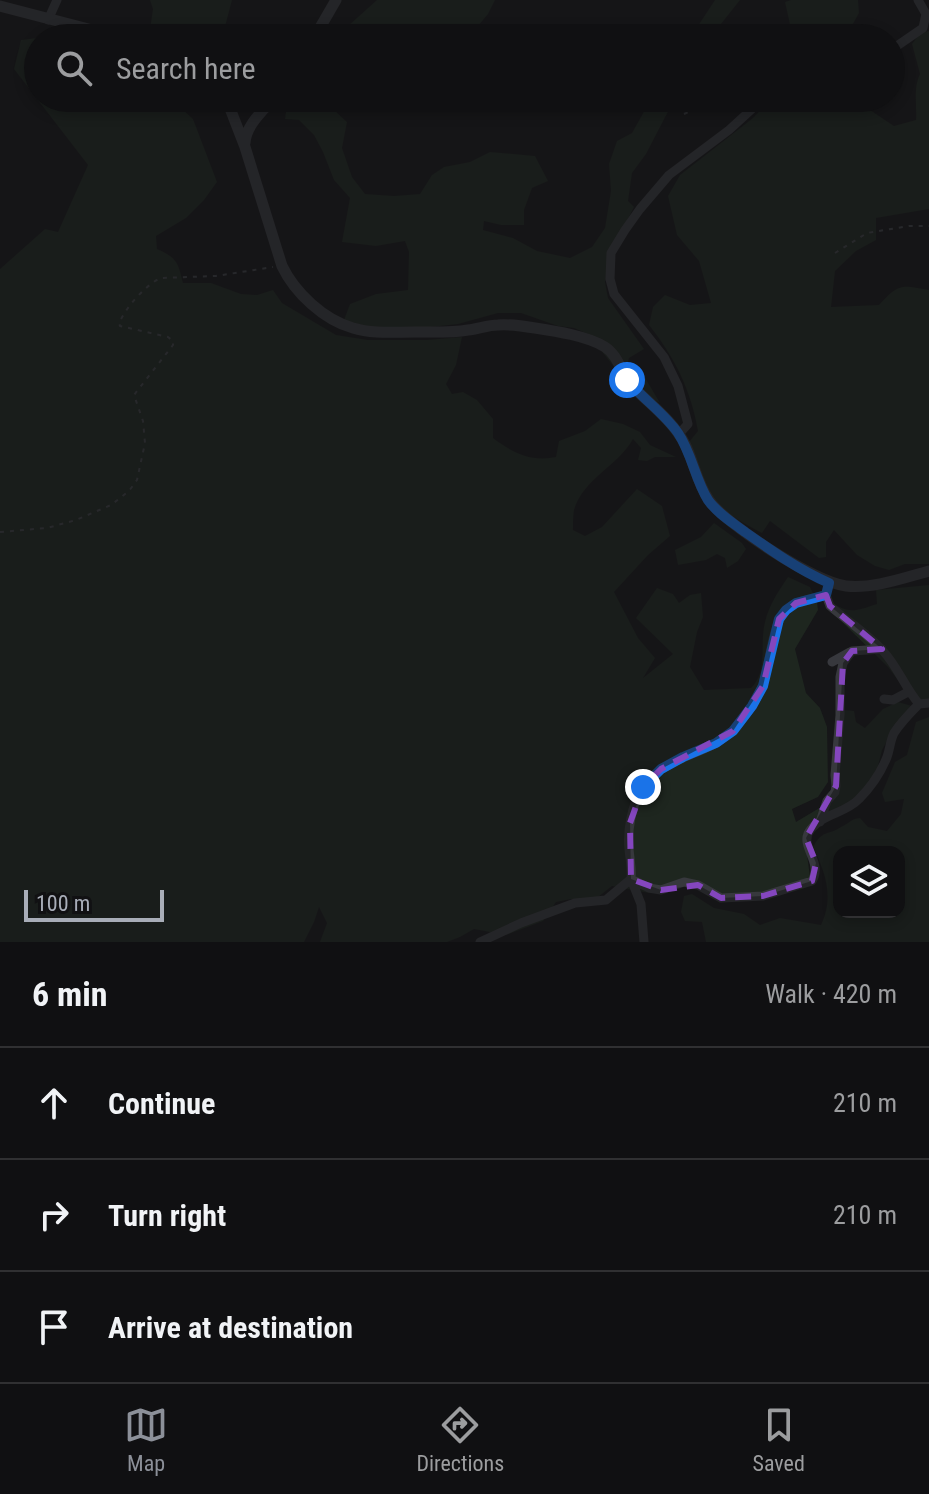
<!DOCTYPE html>
<meta charset="utf-8">
<style>
body{margin:0;font-family:"Roboto Condensed",sans-serif;background:#1e1e20;color:#f1f3f6}
.controls{position:absolute;right:24px;bottom:24px;display:grid;overflow:hidden;border-radius:16px;box-shadow:0 4px 12px #0003}
.controls button{width:72px;height:72px;display:grid;place-items:center;padding:0;border:0;border-bottom:2px solid #303032;background:#101012;color:#f1f3f6;font:40px sans-serif}
.scale{position:absolute;left:24px;bottom:20px;width:140px;box-sizing:border-box;padding-left:8px;border:4px solid #a8adb8;border-top:0;font-size:22px;line-height:28px;white-space:nowrap;color:#a8adb8;-webkit-text-stroke:6px #111113;paint-order:stroke}
.stop{position:absolute;width:24px;height:24px;margin:-18px;border:6px solid #1a73e8;border-radius:50%;background:#fff}
.stop.end{background:#1a73e8;border-color:#fff;box-shadow:0 2px 8px #0008}
.list{margin:0;padding:0;list-style:none}
h2{display:flex;justify-content:space-between;align-items:center;height:104px;margin:0;padding:0 32px;font-size:34px}
h2 small{font-size:26px;font-weight:400;color:#9c9d9f}
.list li{display:grid;grid-template-columns:52px 1fr auto;gap:24px;align-items:center;box-sizing:border-box;height:112px;padding:0 32px;border-top:2px solid #303032}
.list b{display:block;font-size:30px;white-space:nowrap}
.list em{font-size:26px;font-style:normal;color:#9c9d9f}
.icon{flex:none;width:44px;height:44px;fill:none;stroke:currentColor;stroke-width:2;stroke-linecap:round;stroke-linejoin:round}
.map{position:relative;flex:none;width:929px;height:942px;overflow:hidden}
.search{position:absolute;background:#101012;box-shadow:0 4px 12px #0003;left:24px;right:24px;top:24px;height:88px;display:flex;align-items:center;gap:20px;box-sizing:border-box;padding:0 28px;border-radius:44px;color:#9c9d9f;font-size:30px}
.sheet{height:440px;background:#101012}
nav{display:flex;justify-content:space-around;align-items:center;box-sizing:border-box;height:112px;border-top:2px solid #303032;background:#101012;font-size:22px;color:#9c9d9f}
nav a{display:grid;justify-items:center;gap:4px}
nav .on{color:#8c9099}
.map>svg:first-child{display:block}
.green{fill:#1e261f;fill-rule:evenodd}
.lines{fill:none;stroke-linecap:round;stroke-linejoin:round}
.path{stroke:#3d3f44;stroke-width:2;stroke-dasharray:4 6;stroke-linecap:butt}
.minor{stroke:#37383d;stroke-width:9}
.tertiary{stroke:#37383d;stroke-width:11}
.route{stroke:#1a73e8;stroke-width:10}
.marked{fill:none;stroke:#8446be;stroke-width:6;stroke-dasharray:16 10;stroke-linejoin:round}
</style>
<div class="map">
<svg width="929" height="942" viewBox="0 0 929 942">
<rect width="100%" height="100%" fill="#161618"/>
<path class="green" d="M150,0H232L222,38H155L149,36L153,9Z
M377,0H495L488,14L468,38H317L323,27L348,26Z
M715,0H740L721,24L714,38H690Z
M791,0H858L859,13L845,38H793L785,2Z
M929,31V209L876,218V240L856,251L835,271L831,307L879,305C899,283 901,285 929,290V564H905L889,570L875,566L857,555L834,530L826,542V557L819,558L770,521L762,533C743,523 718,510 707,490C700,475 695,458 689,442L698,431C691,390 675,358 649,325L653,307L665,295L690,305L711,303L699,261L677,235L668,196L680,175L753,118L772,98H866L864,106L894,126L916,120C917,105 913,88 920,74L912,44L921,32Z
M45,37L46,38H38V98H170L193,119L217,182L204,200L186,218L156,236L157,249C177,258 178,262 183,283H211L241,294L257,295L273,290L282,303L336,335L368,340H427L462,337L456,365L446,384L452,394L463,392L477,400L493,419V438C513,453 531,462 556,457L559,441L585,431L601,419L623,424L640,432L650,445L676,457H655L647,461L638,460L641,448L633,439C618,466 583,479 574,510C573,516 573,524 573,530L585,536L602,527L637,489L662,506L670,536L648,555L614,592L638,638L655,658L643,678L673,654L636,618L657,588L673,594L679,603L690,595L701,593L703,617L697,632L690,667L704,690L751,688C769,670 759,645 765,622C769,605 778,592 788,577L810,587L817,602L818,610L795,649L806,693L820,708L827,727L828,782L818,797L792,809L796,822L826,804L840,792L839,778L844,710L854,711L856,722L865,728L883,709L898,702L912,706L892,732L882,750L874,782L818,827L805,840L811,884L746,901L690,884L649,893L612,886L593,901L571,899L556,902L543,921L506,935L474,929L460,937L447,942H320L327,923L319,907L314,922L304,942H0V269L45,229L58,232L88,165L14,69L21,40Z
M288,98H336L334,110L347,122L342,148L352,177L365,194L394,196L420,194L432,175L444,167L470,162L490,152L535,156L548,181L532,188L524,210V225H501L484,221L483,230L513,238L537,251L570,258L592,247L605,228L611,191L609,164L617,141L632,133L646,108L658,98H675L646,154L632,173L628,201L634,207L627,221L605,282L608,298L644,349L629,358L627,366L635,379L644,376L660,403L649,397L615,368L588,334L574,328L558,326L521,313H498L458,324L431,327L372,328L344,320L350,304L376,294L408,290L409,252L405,241L376,246L342,242L350,198L334,180L323,152L314,135L299,120L285,119Z
M714,523L742,543L746,549L738,561L727,568L725,558L717,554L706,560L678,565L675,550L701,537Z
M929,585V704L910,696L888,667L839,619L828,600C849,614 853,612 877,604L876,590Z
M929,717V942H706L702,922L685,921L681,912L684,896L692,894L714,908L744,914L760,925L780,918L821,925C834,897 826,874 813,847C823,829 827,836 841,827C850,823 850,819 860,818L868,827L887,831L901,814L904,799L885,802L882,793L895,762L907,755L916,722ZM839,852H899V912H839Z"/>
<g class="lines">
<path class="path" d="M684,114L719,98
M835,253L867,233L909,226H929
M0,532L47,528L76,520L111,505L129,491L137,480L145,443L143,421L134,395L173,345V341L168,337L120,326L119,323C127,306 144,287 160,278L216,276L273,267"/>
<path class="minor" d="M48,20L57,0
M891,50L923,28L926,14L918,0
M679,434L688,424L678,386L664,357L614,294L610,279L611,253L625,230L640,209L669,175L729,130L764,98
M829,583L826,595L830,606C847,621 868,634 883,651C898,667 905,688 919,704L929,703
M832,662L850,652
M884,699L893,700L908,692
M820,822L827,801L835,792L836,786L835,775L840,715V677L843,663L852,651L882,649
M480,942L521,923L575,903L606,900L631,879C632,869 630,860 629,849C627,830 632,806 641,790C658,762 692,757 718,742C731,734 739,724 748,712C754,704 759,694 763,685C771,661 770,615 796,603C805,599 817,598 826,595
M644,942L641,904L631,879L649,888L661,890L684,882L698,885L721,898L763,896L812,881C824,861 797,845 811,829C823,814 846,813 859,799C870,788 881,772 887,757C890,749 890,741 894,733C901,722 910,713 919,704"/>
<path class="tertiary" d="M0,6L123,38
M314,38L336,0
M226,98L245,147L282,266C295,293 324,320 353,328C372,334 394,332 414,332C432,332 451,333 468,330C478,329 488,325 498,325C510,324 523,326 535,328C555,331 588,336 605,347C619,356 621,374 632,386C651,405 672,420 685,444C694,462 697,483 709,500C726,525 816,583 846,586C873,589 903,578 929,571
M229,105L244,98
M245,143C246,125 262,112 274,98"/>
</g>
<g class="lines">
<path class="route" d="M627,380C643,399 664,413 678,433C692,454 695,479 708,500C718,514 732,522 745,532C772,551 799,570 829,583L826,595L796,603L786,610L779,619L763,686L752,706L733,731L716,743L683,757L661,769L643,787"/>
</g>
<path d="M0 0H929V942H0ZM826,595L830,606L882,649L852,651L843,663L836,786L806,838L816,863L812,881L763,896L721,898L698,885L661,890L631,879L630,823L643,787L661,769L733,731L763,686L779,619L796,603Z" fill="#161618" fill-opacity=".55" fill-rule="evenodd"/>
<path class="marked" d="M826,595L830,606L882,649L852,651L843,663L836,786L806,838L816,863L812,881L763,896L721,898L698,885L661,890L631,879L630,823L643,787L661,769L733,731L763,686L779,619L796,603Z"/>
</svg>
<div class="controls">
<button><svg class="icon" aria-label="layers" viewBox="0 0 24 24"><path d="M12 4l9 5-9 5-9-5zM3 14l9 5 9-5"/></svg></button>
</div>
<div class="scale">100 m</div>
<div class="stop" style="left:627px;top:380px"></div>
<div class="stop end" style="left:643px;top:787px"></div>
<div class="search"><svg class="icon" aria-label="search" viewBox="0 0 24 24"><circle cx="10" cy="10" r="6"/><path d="M15 15l6 6"/></svg>Search here</div>
</div>
<section class="sheet">
<h2>6 min<small>Walk · 420 m</small></h2>
<ul class="list">
<li><svg class="icon" aria-label="ahead" viewBox="0 0 24 24"><path d="M12 20V5M6 11l6-6 6 6"/></svg><div><b>Continue</b></div><em>210 m</em></li>
<li><svg class="icon" aria-label="right" viewBox="0 0 24 24"><path d="M7 20v-9h11M14 6l5 5-5 5"/></svg><div><b>Turn right</b></div><em>210 m</em></li>
<li><svg class="icon" aria-label="arrive" viewBox="0 0 24 24"><path d="M6 21V4h12l-3 4 3 4H6"/></svg><div><b>Arrive at destination</b></div></li>
</ul>
</section>
<nav>
<a class="on"><svg class="icon" aria-label="map" viewBox="0 0 24 24"><path d="M3 6l6-2 6 2 6-2v14l-6 2-6-2-6 2zM9 4v14M15 6v14"/></svg>Map</a>
<a><svg class="icon" aria-label="directions" viewBox="0 0 24 24"><path d="M12 3l9 9-9 9-9-9zM9 14v-3h6M13 9l2 2-2 2"/></svg>Directions</a>
<a><svg class="icon" aria-label="saved" viewBox="0 0 24 24"><path d="M7 4h10v16l-5-4-5 4z"/></svg>Saved</a>
</nav>
